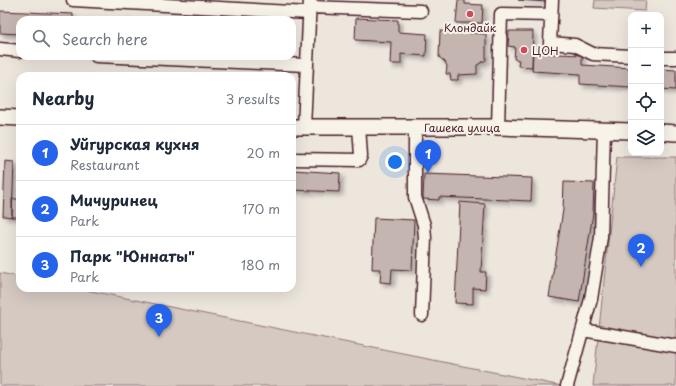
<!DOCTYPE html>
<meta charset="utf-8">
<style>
body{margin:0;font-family:"Playpen Sans",sans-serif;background:#f6f6f7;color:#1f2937}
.controls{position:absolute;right:12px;top:12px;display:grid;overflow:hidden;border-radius:8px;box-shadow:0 4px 16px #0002}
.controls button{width:36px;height:36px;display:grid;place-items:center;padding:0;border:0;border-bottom:1px solid #e0e1e3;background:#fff;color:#1f2937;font:20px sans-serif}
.you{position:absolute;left:395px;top:162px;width:14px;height:14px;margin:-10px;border:3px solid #fff;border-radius:50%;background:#1a73e8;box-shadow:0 0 0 6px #1a73e833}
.badge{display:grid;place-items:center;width:26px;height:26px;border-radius:50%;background:#2563eb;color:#fff;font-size:13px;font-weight:700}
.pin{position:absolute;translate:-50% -33px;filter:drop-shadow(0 1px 2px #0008)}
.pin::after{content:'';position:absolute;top:21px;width:14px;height:12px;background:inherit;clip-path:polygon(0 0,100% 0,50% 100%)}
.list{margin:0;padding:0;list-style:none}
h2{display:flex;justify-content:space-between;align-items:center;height:52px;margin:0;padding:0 16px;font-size:17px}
h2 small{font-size:13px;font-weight:400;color:#747a83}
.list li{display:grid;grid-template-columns:26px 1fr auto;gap:12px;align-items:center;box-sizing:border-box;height:56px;padding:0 16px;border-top:1px solid #e0e1e3}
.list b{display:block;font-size:15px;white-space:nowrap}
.list p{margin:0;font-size:13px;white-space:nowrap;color:#747a83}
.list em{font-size:13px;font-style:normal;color:#747a83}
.icon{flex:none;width:22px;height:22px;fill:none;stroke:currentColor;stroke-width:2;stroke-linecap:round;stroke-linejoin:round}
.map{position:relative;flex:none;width:676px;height:386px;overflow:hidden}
.search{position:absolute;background:#fff;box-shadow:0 4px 16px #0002;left:16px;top:16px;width:280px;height:44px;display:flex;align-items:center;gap:10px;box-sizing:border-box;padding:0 14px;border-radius:12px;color:#747a83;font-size:15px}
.panel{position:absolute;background:#fff;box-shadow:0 4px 16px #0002;left:16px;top:72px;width:280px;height:220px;border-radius:12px}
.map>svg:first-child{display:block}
.green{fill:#d5c9c2;stroke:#907476}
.building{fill:#c4b5b0;stroke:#4a1f2b;filter:url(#shadow)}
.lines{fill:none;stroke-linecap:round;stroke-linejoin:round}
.minor-casing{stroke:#4a1f2b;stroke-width:15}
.major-casing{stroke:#4a1f2b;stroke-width:18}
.minor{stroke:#f7f3e8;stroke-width:12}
.major{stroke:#f7f3e8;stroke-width:15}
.poi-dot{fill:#d1495b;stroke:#f7f3e8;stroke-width:1.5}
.labels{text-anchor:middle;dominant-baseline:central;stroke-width:4;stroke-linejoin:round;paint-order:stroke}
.poi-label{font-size:11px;fill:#4a1f2b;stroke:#f7f3e8}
.street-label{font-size:11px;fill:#4a1f2b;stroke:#f7f3e8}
</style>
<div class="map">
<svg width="676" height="386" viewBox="0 0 676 386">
<defs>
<filter id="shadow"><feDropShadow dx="3.5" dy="3.5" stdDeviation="2" flood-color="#0004"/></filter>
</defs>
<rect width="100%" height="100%" fill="#ece6dd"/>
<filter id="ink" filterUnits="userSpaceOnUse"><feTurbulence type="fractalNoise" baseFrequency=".025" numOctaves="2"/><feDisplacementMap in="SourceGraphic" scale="8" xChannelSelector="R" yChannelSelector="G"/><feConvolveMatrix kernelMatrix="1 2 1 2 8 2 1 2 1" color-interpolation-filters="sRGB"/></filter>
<g filter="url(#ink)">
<path class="green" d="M595,0H646L645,11L594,8Z
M617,157H676V386H593Z
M0,273L20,277V288H76L562,386H0Z"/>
<path class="building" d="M458,0H465V4L483,5L482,23H456Z
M518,0H547L546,2Z
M0,11L73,14V20H20V34L0,33Z
M103,18L143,20H103Z
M356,18L398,20V32L427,34L426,56L401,54V64H390L391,42L355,40Z
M440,31L486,34V60L477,65V74L458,75V80H451L450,74H446L447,66L445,62L439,57Z
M509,31H533L532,67L518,66L519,60L514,59L515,47L508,46Z
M533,53L582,55V65L631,68V87L580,84V74L532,71Z
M661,69L676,70V90L661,89Z
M5,161L14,162L12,217L3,216Z
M292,170L340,173L339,192L292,190Z
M424,174L532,178L531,201L439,197V200L423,199Z
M564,182L594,183L593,213L579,302L549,297L563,210Z
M12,199H20V217H12Z
M460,202L485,204L481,272H486L485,289L473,288V304L455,303Z
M374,218L414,220L412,270L392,269L391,283L380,282L381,269H372Z"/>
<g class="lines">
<defs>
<path id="minor" d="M73,0L309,13
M552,0L550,43L575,45L593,54L631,56
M310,7L421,11
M0,49L20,51
M96,56L307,65
M661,58H676
M304,127L310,0
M415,127V197L424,225L425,238L422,315
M498,127L501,14L551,15
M292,159L359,160L361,156L359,126
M583,330L676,346
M567,386L591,299L601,237L604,130"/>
<path id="major" d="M0,117L20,118
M292,127H498L631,131
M661,132L676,133"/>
</defs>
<use href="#minor" class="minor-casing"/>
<use href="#major" class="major-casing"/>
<use href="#minor" class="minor"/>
<use href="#major" class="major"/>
</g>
</g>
<g class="poi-dot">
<circle cx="470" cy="14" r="4"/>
<circle cx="524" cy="50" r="4"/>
</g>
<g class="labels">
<g class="poi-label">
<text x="470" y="27">Клондайк</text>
<text x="532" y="50" text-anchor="start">ЦОН</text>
</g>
<g class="street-label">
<text x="462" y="127">Гашека улица</text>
</g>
</g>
</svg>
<div class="controls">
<button>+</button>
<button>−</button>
<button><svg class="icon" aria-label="locate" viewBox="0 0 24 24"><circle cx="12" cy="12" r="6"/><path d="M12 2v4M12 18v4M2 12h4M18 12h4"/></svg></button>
<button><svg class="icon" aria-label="layers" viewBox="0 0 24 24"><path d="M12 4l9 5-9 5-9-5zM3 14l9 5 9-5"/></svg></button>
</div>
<div class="you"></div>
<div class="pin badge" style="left:428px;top:173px">1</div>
<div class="pin badge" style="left:641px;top:267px">2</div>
<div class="pin badge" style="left:159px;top:337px">3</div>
<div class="search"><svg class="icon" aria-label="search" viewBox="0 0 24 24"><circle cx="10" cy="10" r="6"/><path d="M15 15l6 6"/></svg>Search here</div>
<section class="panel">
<h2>Nearby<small>3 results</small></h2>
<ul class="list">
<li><span class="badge">1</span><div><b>Уйгурская кухня</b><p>Restaurant</p></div><em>20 m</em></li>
<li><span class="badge">2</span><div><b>Мичуринец</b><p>Park</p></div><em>170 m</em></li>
<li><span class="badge">3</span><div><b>Парк &quot;Юннаты&quot;</b><p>Park</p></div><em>180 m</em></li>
</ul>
</section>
</div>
